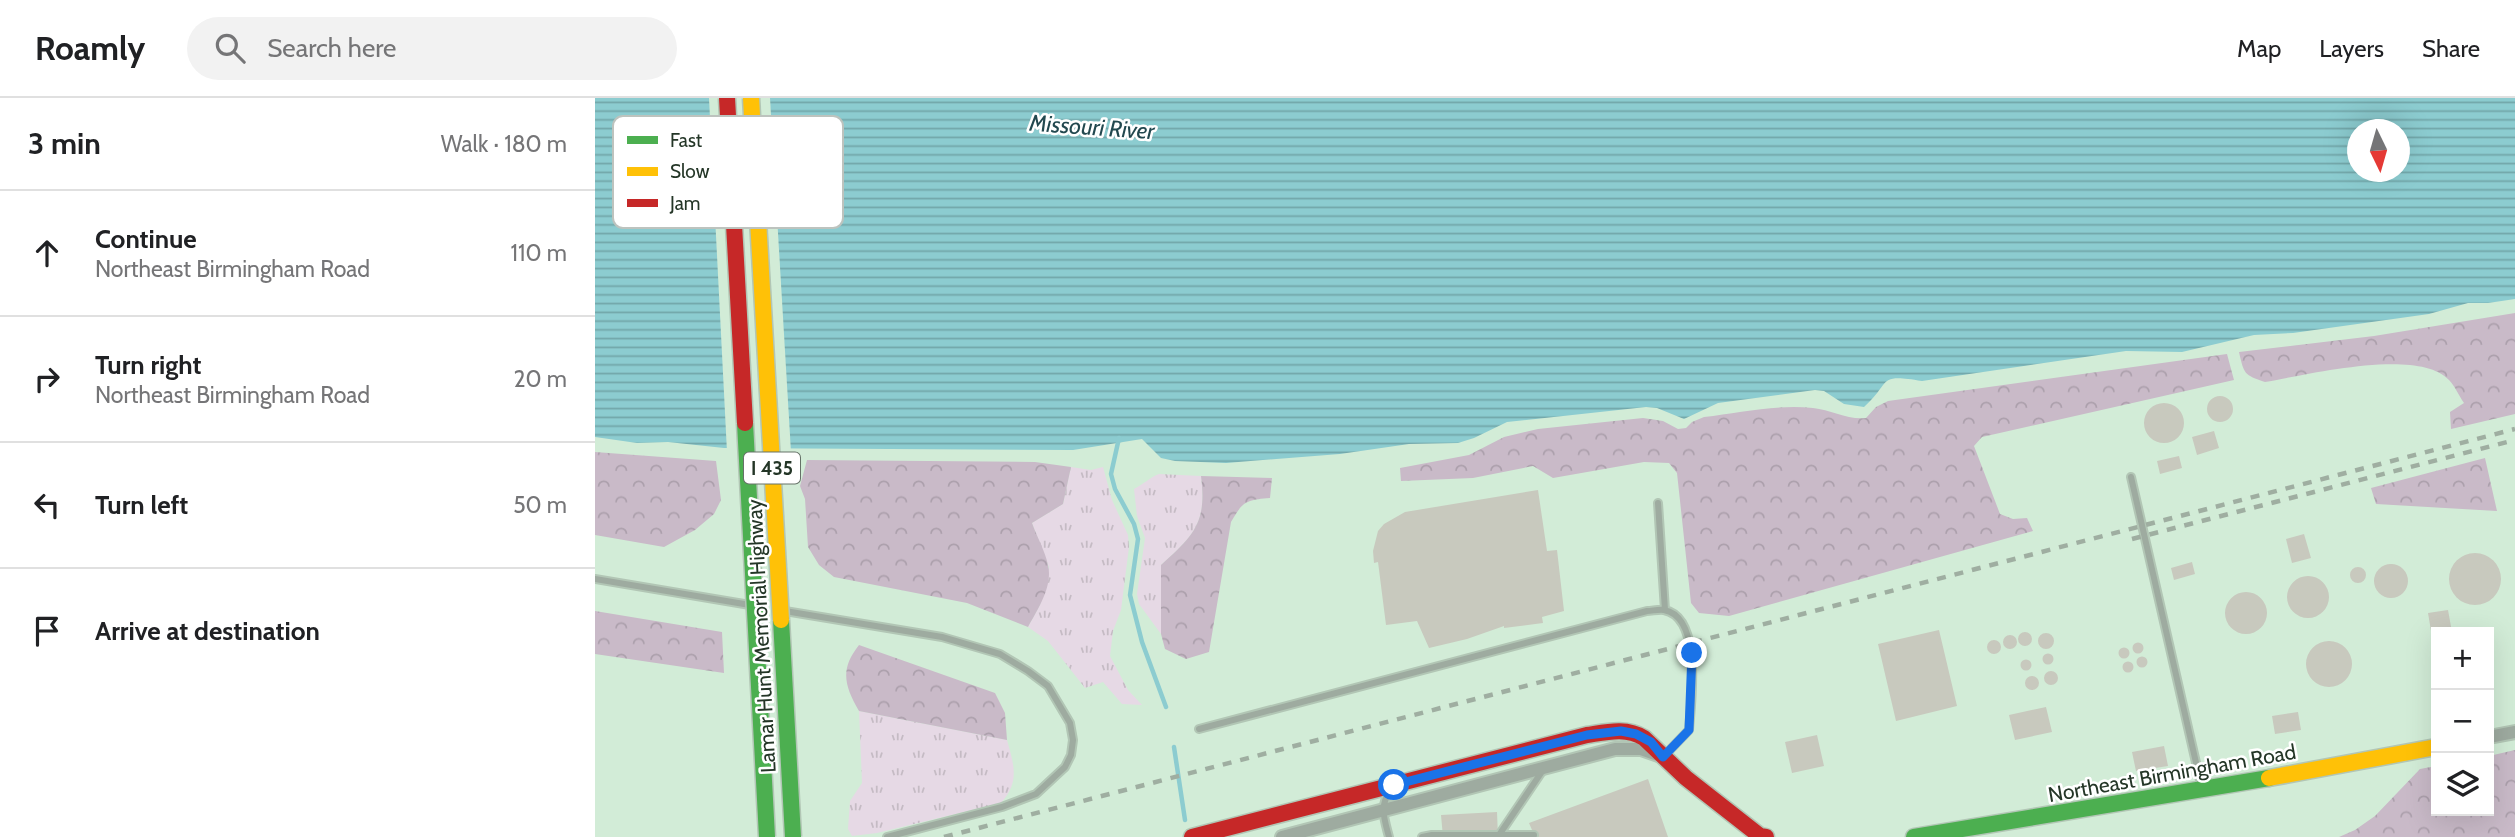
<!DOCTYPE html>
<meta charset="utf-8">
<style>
body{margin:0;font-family:Cabin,sans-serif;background:#f2f2f2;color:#202124}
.controls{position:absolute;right:21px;bottom:21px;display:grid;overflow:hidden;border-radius:0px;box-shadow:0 7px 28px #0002}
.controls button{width:63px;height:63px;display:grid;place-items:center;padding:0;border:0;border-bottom:2px solid #e0e0e0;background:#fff;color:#202124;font:35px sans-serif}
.compass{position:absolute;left:1752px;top:21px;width:63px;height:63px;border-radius:50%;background:#fff;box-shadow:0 7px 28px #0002;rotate:175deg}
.stop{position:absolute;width:21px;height:21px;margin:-16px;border:5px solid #1a73e8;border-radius:50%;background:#fff}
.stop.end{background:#1a73e8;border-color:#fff;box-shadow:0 2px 7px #0008}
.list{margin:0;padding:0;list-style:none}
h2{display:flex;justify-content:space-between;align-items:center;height:91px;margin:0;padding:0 28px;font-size:30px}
h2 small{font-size:23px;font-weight:400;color:#757577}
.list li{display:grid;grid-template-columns:46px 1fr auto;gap:21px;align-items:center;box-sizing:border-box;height:126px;padding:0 28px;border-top:2px solid #e0e0e0}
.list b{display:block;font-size:26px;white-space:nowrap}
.list p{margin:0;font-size:23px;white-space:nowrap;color:#757577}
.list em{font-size:23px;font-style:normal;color:#757577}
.icon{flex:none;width:38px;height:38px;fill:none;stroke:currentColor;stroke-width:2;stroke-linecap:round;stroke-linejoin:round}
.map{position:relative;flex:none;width:1920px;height:739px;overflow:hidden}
header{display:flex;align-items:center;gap:42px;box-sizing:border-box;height:98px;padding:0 35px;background:#fff;border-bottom:2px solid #e0e0e0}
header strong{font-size:33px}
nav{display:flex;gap:38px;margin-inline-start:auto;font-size:24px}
.search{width:490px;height:63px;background:#f2f2f2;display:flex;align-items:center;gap:18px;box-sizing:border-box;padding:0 24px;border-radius:38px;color:#757577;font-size:26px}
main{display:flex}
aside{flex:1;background:#fff}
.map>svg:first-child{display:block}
.grass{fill:url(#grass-tufts)}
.forest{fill:url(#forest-crowns)}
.water{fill:url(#water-rules);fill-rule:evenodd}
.pier{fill:#d2ecd7}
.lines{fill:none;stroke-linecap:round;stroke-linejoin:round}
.stream{stroke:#8cccd0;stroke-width:4.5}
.building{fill:#c8c9be}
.lane-casing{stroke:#b2c6b5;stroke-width:10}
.street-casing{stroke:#b2c6b5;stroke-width:16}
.fast-casing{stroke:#b2c6b5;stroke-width:19}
.slow-casing{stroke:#b2c6b5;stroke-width:19}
.jam-casing{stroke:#b2c6b5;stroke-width:19}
.lane{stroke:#9eaba0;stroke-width:6}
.street{stroke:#9eaba0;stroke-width:12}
.fast{stroke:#4caf50;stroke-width:16}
.slow{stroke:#ffc107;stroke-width:16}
.jam{stroke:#c62828;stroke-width:16}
.rail{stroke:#9faea1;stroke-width:4.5;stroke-dasharray:9 9;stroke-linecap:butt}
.fast-bridge-casing{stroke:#b2c6b5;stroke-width:19;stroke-linecap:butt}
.slow-bridge-casing{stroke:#b2c6b5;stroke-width:19;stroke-linecap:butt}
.jam-bridge-casing{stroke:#b2c6b5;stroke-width:19;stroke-linecap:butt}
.fast-bridge{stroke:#4caf50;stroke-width:16}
.slow-bridge{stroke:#ffc107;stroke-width:16}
.jam-bridge{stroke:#c62828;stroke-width:16}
.route{stroke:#1a73e8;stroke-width:9}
.labels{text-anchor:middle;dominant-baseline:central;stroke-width:5;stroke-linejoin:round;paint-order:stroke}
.shield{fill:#fff;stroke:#667268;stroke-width:2}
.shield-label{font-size:19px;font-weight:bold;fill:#243627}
.street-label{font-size:21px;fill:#243627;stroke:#fff}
.water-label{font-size:23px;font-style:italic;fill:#22484f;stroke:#fff}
.key{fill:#fff;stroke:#bdc3be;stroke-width:2}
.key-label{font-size:19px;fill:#243627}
</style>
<header>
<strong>Roamly</strong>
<div class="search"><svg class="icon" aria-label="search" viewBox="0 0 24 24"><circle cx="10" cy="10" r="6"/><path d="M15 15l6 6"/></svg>Search here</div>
<nav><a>Map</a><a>Layers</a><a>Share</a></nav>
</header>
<main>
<aside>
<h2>3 min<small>Walk · 180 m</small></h2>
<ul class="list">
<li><svg class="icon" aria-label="ahead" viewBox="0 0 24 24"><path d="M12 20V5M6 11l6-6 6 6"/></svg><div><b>Continue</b><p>Northeast Birmingham Road</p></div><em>110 m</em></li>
<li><svg class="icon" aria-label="right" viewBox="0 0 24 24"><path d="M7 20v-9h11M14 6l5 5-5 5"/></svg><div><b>Turn right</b><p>Northeast Birmingham Road</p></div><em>20 m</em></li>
<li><svg class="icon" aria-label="left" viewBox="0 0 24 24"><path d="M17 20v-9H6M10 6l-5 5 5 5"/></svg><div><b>Turn left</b></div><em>50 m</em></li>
<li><svg class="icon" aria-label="arrive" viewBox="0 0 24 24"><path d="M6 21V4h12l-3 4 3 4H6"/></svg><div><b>Arrive at destination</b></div></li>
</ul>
</aside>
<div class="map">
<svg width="1920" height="739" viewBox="0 0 1920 739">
<defs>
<pattern id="grass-tufts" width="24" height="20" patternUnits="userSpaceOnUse" patternTransform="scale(1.75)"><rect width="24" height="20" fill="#e6d9e5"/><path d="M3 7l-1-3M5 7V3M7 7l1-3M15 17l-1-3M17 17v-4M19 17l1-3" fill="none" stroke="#c5bbc4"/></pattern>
<pattern id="forest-crowns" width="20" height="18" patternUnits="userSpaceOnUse" patternTransform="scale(1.75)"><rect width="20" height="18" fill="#c9bac8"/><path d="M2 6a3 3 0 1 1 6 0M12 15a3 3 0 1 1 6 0" fill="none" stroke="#aca0ac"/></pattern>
<pattern id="water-rules" width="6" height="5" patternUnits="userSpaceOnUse" patternTransform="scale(1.75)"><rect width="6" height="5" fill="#8cccd0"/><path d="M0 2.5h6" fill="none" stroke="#72a6a9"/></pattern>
</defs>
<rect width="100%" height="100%" fill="#d2ecd7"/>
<path class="grass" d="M476,369L496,372L508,369L517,402L533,437L534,449L526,512L518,533L515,558L533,592L547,607L527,606L508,584L490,590L453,543L433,529L445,507L454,469L437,425L468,406Z
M564,376L606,378C612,425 599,437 566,467V536L544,506L542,496L550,440L542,418L539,391C549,386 554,380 564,376Z
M264,613L412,642C419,667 425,684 406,705L282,735L257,738L253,731L255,703L267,685Z"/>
<path class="forest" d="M1920,215V316L1856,331L1855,314L1869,305C1864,298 1860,288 1854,282C1823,249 1712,277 1670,284C1649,277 1649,276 1644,254L1779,238Z
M1632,256L1639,282L1387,339L1379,348L1405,416L1418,421L1432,420L1438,433L1134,518L1104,515L1096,505L1082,375L1074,365L1049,364L958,380L938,368L878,380L806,383L805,370L874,357L909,339L943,331L1048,320L1068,323L1083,331L1091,330L1097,324L1109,319C1144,315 1182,306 1218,310C1236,312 1253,322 1271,320L1281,309L1293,303Z
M0,354L121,363L126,402L119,416L100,432L69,449L0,437Z
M1890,360L1902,413L1781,406L1776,390Z
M212,362L440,364L476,369L468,406L437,425C442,439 450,453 453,467C458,488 443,511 433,529L372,505L239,479L224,467L213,449L210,401L205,388Z
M606,378L677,380L675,400C651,402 648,403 636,424L614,554L591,561L570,551L566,536V467C599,437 612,425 606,378Z
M0,513L127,534L129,575L0,556Z
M264,547L400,595L410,615L412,642L264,613C249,587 245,571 264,547Z
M1920,652V739H1744L1760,732L1780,718L1825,671L1841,668V713H1894V658Z"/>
<path class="water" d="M0,0H1920V201L1893,205H1873L1834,216L1698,235L1659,237L1587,254L1531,253L1327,283C1281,275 1297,284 1269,309L1249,306L1229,293L1220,292L1123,305L1089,321L1062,310L1051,309L912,324L879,340L863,345L814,346L745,356L631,365L580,363L566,360L547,341L478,352L129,350L73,344L42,345L0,339ZM1762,32H1804V74H1762Z"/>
<path class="pier" d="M114,0H175L196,354H132Z"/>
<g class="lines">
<path class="stream" d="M524,340L516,376L520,391L539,426L543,441L535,497L547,544L571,609
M579,649L590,722"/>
</g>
<path class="building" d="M1612 311a13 13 0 1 1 26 0a13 13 0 1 1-26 0Z
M1549 325a20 20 0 1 1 40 0a20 20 0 1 1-40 0Z
M1619,333L1624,350L1602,357L1597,339Z
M1584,358L1587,370L1565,376L1562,363Z
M943,392L952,453L962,452L969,513L947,519L948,525L909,530V528L872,541L834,550L822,523L791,527L783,464L779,465L778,453L783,433L789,426L810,414Z
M1709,436L1716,460L1697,465L1691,441Z
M1854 481a26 26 0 1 1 52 0a26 26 0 1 1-52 0Z
M1597,464L1600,476L1579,482L1576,470Z
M1779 483a17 17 0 1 1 34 0a17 17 0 1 1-34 0Z
M1755 477a8 8 0 1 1 16 0a8 8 0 1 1-16 0Z
M1692 499a21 21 0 1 1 42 0a21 21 0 1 1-42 0Z
M1630 515a21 21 0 1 1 42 0a21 21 0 1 1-42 0Z
M1853,512L1857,534H1841L1840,557L1833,515Z
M1344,532L1362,608L1301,623L1283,546Z
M1423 541a7 7 0 1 1 14 0a7 7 0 1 1-14 0Z
M1443 543a8 8 0 1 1 16 0a8 8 0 1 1-16 0Z
M1408 544a7 7 0 1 1 14 0a7 7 0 1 1-14 0Z
M1392 549a7 7 0 1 1 14 0a7 7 0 1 1-14 0Z
M1711 566a23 23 0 1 1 46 0a23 23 0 1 1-46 0Z
M1537.5 550a5.5 5.5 0 1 1 11 0a5.5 5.5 0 1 1-11 0Z
M1523.5 555a5.5 5.5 0 1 1 11 0a5.5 5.5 0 1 1-11 0Z
M1447.5 561a5.5 5.5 0 1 1 11 0a5.5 5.5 0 1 1-11 0Z
M1541.5 564a5.5 5.5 0 1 1 11 0a5.5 5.5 0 1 1-11 0Z
M1425.5 567a5.5 5.5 0 1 1 11 0a5.5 5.5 0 1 1-11 0Z
M1527.5 569a5.5 5.5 0 1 1 11 0a5.5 5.5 0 1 1-11 0Z
M1449 580a7 7 0 1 1 14 0a7 7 0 1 1-14 0Z
M1430 585a7 7 0 1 1 14 0a7 7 0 1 1-14 0Z
M1451,609L1457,634L1420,642L1414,617Z
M1703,614L1706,632L1680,636L1677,618Z
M1222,637L1229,668L1197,675L1190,644Z
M1569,648L1573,668L1541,673L1537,654Z
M1053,681L1073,739H940L934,725Z
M902,714L903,739H848L846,717Z"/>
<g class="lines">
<defs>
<path id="lane" d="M1536,379L1607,691
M1063,405L1070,512
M0,481L155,507
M190,513L347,539L405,556L433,573L453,588L475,625L478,642L476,657L470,669L441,696L407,709L292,739
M604,631L1052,513C1057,513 1064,511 1069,512C1108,519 1096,604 1094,632L1069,658
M904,737L948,672
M794,739C789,720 784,708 796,691
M827,739L837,737H939"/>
<path id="street" d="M1894,639L1920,634
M687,739L1020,651H1046L1066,658"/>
<path id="fast" d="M1319,739L1674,680"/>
<path id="slow" d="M1674,680L1841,649"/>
<path id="jam" d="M597,739L992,637C1012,634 1031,629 1049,640L1091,680L1165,738L1171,739"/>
</defs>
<use href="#lane" class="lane-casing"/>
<use href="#street" class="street-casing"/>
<use href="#fast" class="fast-casing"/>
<use href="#slow" class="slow-casing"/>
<use href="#jam" class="jam-casing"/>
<use href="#lane" class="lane"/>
<use href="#street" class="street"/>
<use href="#fast" class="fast"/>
<use href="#slow" class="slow"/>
<use href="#jam" class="jam"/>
<path class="rail" d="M1537,441L1920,342
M349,739L1920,331"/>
<defs>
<path id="fast-bridge" d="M150,325L172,739
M186,522L198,739"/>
<path id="slow-bridge" d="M156,0L186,522"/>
<path id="jam-bridge" d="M132,0L150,325"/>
</defs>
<use href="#fast-bridge" class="fast-bridge-casing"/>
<use href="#slow-bridge" class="slow-bridge-casing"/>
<use href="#jam-bridge" class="jam-bridge-casing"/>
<use href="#fast-bridge" class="fast-bridge"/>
<use href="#slow-bridge" class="slow-bridge"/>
<use href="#jam-bridge" class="jam-bridge"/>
</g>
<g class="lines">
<path class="route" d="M799,687L992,637L1026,633L1041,636L1056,644L1068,659L1094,632L1097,555"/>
</g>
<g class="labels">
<rect class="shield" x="149" y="354.5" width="56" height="31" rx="5"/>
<g class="shield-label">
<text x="177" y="370">I 435</text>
</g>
<g class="street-label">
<text transform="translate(166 538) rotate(-93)">Lamar Hunt Memorial Highway</text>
<text transform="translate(1577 675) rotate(-10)">Northeast Birmingham Road</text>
</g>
<g class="water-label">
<text transform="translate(497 29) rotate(4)">Missouri River</text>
</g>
</g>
<rect x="18" y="18" width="230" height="112" rx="10" class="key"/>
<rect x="32" y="38" width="31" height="8" fill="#4caf50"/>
<rect x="32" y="69" width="31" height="9" fill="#ffc107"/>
<rect x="32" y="101" width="31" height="8" fill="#c62828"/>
<g class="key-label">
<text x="75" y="49">Fast</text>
<text x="75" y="80">Slow</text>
<text x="75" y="112">Jam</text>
</g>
</svg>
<div class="controls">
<button>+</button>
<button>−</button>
<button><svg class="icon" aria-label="layers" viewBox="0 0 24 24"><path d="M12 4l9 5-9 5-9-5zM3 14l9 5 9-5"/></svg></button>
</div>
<svg class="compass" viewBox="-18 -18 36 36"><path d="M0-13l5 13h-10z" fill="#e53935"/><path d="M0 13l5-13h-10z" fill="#757577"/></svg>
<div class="stop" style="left:799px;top:687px"></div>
<div class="stop end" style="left:1097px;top:555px"></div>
</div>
</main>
